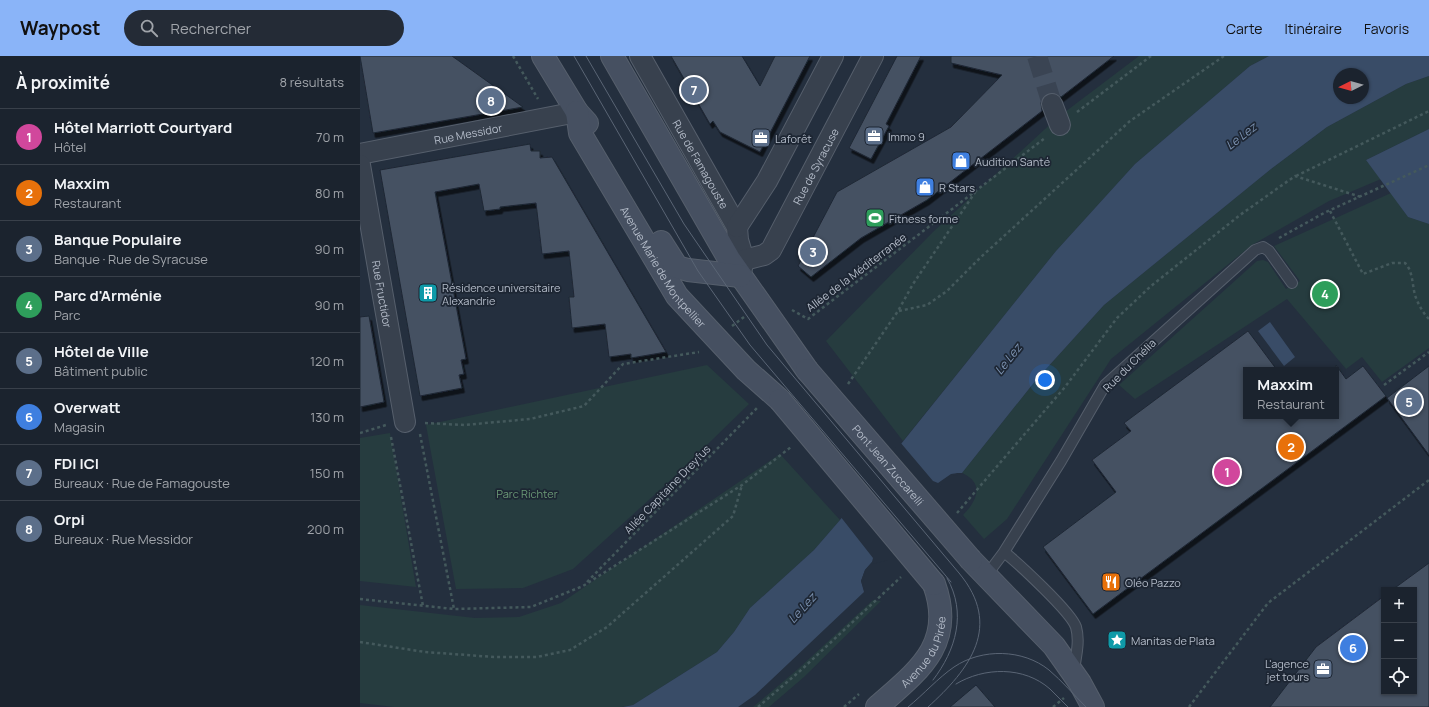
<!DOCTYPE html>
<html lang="fr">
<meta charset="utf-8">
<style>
body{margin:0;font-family:Manrope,sans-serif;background:#242b36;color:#f1f3f6}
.controls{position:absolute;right:12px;bottom:12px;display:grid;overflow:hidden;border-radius:0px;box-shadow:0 1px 3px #0004}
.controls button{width:36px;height:36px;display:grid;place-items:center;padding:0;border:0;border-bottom:1px solid #39404a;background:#1b232e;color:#f1f3f6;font:20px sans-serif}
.compass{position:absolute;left:973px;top:12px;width:36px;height:36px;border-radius:50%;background:#1b232e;box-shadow:0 1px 3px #0004;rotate:265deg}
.you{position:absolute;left:685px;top:324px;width:14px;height:14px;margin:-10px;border:3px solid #fff;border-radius:50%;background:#1a73e8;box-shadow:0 0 0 6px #1a73e833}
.badge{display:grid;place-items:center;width:26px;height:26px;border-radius:50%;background:#8ab4f8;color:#fff;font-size:13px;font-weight:700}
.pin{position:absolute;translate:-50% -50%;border:2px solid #fff;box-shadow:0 1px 4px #0006}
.popup{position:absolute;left:883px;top:311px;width:96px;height:52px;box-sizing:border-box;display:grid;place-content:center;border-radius:0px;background:#1b232e;filter:drop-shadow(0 1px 3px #0005);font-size:13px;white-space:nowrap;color:#a0a4aa}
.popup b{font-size:15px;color:#f1f3f6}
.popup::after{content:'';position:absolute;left:50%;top:100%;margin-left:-8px;border:8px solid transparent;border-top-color:#1b232e}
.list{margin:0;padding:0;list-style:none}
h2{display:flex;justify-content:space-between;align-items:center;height:52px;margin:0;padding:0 16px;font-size:17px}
h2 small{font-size:13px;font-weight:400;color:#a0a4aa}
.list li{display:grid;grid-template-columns:26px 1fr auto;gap:12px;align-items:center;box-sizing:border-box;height:56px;padding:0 16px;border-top:1px solid #39404a}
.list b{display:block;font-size:15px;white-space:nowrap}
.list p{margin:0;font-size:13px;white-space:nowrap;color:#a0a4aa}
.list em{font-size:13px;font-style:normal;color:#a0a4aa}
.icon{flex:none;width:22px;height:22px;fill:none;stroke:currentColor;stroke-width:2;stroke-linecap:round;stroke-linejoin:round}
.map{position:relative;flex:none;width:1069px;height:651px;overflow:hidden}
header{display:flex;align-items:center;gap:24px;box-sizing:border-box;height:56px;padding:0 20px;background:#8ab4f8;color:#111}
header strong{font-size:19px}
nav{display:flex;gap:22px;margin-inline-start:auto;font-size:14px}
.search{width:280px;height:36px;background:#242b36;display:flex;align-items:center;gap:10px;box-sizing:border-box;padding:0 14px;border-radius:22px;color:#a0a4aa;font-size:15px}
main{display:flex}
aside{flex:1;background:#1b232e}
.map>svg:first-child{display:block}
.green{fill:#263c3f}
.water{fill:#394c67;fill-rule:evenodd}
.pier{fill:#242f3e}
.building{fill:#455162;stroke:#1f2835;filter:url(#shadow)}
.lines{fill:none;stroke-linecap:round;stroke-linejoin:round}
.street-tunnel{stroke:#3a4453;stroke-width:20;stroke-dasharray:20 10;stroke-linecap:butt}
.lane-casing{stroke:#565f6c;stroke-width:12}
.street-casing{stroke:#565f6c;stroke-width:22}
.secondary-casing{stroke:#565f6c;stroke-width:24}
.path{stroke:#44595c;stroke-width:2.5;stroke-dasharray:3 3;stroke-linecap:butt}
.lane{stroke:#38414e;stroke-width:10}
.street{stroke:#38414e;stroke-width:20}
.secondary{stroke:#465061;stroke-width:22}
.tram{stroke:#5a6575;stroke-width:1}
.secondary-bridge-casing{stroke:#565f6c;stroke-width:24;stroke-linecap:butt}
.secondary-bridge{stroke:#465061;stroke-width:22}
.labels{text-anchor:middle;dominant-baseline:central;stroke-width:3.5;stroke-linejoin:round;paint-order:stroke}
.street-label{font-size:11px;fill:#b4bcc9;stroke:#1d2633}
.poi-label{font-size:11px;fill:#b4bcc9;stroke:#1d2633;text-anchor:start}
.park-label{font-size:11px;fill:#6b9a76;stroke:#1d2633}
.water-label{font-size:12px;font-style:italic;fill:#7c92b1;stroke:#1d2633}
</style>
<header>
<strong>Waypost</strong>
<div class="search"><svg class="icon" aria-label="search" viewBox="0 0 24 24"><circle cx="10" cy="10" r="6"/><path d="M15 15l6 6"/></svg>Rechercher</div>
<nav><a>Carte</a><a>Itinéraire</a><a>Favoris</a></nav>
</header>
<main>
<aside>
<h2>À proximité<small>8 résultats</small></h2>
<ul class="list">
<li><span class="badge" style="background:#d1479c">1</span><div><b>Hôtel Marriott Courtyard</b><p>Hôtel</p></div><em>70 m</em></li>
<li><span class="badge" style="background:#e8710a">2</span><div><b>Maxxim</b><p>Restaurant</p></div><em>80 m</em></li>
<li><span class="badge" style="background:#5c6f8a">3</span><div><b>Banque Populaire</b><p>Banque · Rue de Syracuse</p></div><em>90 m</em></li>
<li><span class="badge" style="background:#2e9e5b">4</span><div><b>Parc d'Arménie</b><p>Parc</p></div><em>90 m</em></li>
<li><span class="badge" style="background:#5c6f8a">5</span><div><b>Hôtel de Ville</b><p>Bâtiment public</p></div><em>120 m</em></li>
<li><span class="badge" style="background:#3f7fe0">6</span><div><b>Overwatt</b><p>Magasin</p></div><em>130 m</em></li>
<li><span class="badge" style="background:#5c6f8a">7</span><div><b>FDI ICI</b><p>Bureaux · Rue de Famagouste</p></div><em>150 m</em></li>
<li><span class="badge" style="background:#5c6f8a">8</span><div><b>Orpi</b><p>Bureaux · Rue Messidor</p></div><em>200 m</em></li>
</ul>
</aside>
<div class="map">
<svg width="1069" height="651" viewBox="0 0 1069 651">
<defs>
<filter id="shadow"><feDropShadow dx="2.5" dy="4.5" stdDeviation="0" flood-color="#0009"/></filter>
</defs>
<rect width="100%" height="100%" fill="#242f3e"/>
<path class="green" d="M779,0H909L890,10L775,108L696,195L543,385L466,285L573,176L697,62Z
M1069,20V73L1006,104L1021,123L969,145L892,189L751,303L647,463L624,483L603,459C617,445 625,427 602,417L676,324L744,249L911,113L967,71L1046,28Z
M1031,137L1048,161L1069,168V292L1022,326L1002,301L986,313L927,243L775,343L759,329L897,205L903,204L908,206L926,233L940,225L914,190Z
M347,309L389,348L314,421L213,513L163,532L96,533L66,369Z
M30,377L56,531L0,525V382Z
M420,398L480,464L454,494L390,552L374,576L357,596L273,649L262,651H34L0,647V549L115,562L159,561L201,547Z
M513,544L521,545L444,621L409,651H393L438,613Z"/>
<path class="water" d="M909,0H1069V20L1046,28L967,71L911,113L744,249L676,324L602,417H598L586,422L505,514L501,525L504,536L395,639L378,651H263L273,649L357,596L374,576L390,552L454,494L480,464L696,195L775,108L890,10ZM979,18H1003V42H979Z
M1069,73V168L1048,161L1006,104Z
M910,266L935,301L924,310L898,275Z"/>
<path class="pier" d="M540,386L573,425L578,427L591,418L598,417L604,418L592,420L582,428L575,440L573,451L528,504L513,508L506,515L503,525L505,537L501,525L505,514L512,506L513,502L480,460Z"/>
<path class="building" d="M0,0H92L163,51L13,77Z
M311,0H382L400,30L415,0H450L400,96L360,76L353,65L350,68Z
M537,0H561L526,68L529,70L511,103L489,92Z
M591,0H754L701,41L693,37L683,40L681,47L682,55L567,144L501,182L451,221L438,210L477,136L591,71L642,19L591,7Z
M170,88L171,95H180V102L192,101L306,296L271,302V298L249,301L245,268L212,272L209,241H214L209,195L182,198L176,147L140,151V153L124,155L119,128L75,136L106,303L101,304L104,318L99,319L102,332L60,340L20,114Z
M9,260L24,346L0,351V261Z
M888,275L917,314H886V360H976V309L986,323L1003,310L1026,340L733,558L683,491L756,436L732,404L771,375L764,367Z
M1069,310V399L1027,342Z
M1069,507V651H910L956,591L1024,540V636H1054V534H1032Z
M616,629L635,651H590Z"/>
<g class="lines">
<path class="street-tunnel" d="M677,0L692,48"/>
<defs>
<path id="lane" d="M644,496C658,507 711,556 716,571C720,585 716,600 714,614
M626,520L644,496L701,405L745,329L895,194L903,191L909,195L932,227"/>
<g id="street">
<path id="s1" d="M280,0L377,171L378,184L384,204L381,216"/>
<path d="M692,48L700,69"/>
<path id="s2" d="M0,98L217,56"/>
<path id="s3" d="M0,109L45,366"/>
<path d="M377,171L407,125L473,0"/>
<path id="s4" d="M384,204L404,199L411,194L513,0"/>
</g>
<g id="secondary">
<path d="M183,0L217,56L227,67"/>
<path d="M252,0L369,203L447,314"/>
<path id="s5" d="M217,56L220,77L317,240L386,314L420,344"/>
<path d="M301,186L317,211L328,214L380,220"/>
<path d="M611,504L694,590L720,627L733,651"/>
<path id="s6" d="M517,651C558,615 596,588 574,528"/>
</g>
</defs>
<use href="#lane" class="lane-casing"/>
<use href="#street" class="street-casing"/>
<use href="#secondary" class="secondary-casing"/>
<path class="path" d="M153,0L178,43
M717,56L791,0
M936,120L1069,55
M970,155L1003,218L1032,207H1045C1053,215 1052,228 1055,239C1058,248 1063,257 1069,263
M919,182L964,157L1069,109
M432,254L448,263L685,82
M539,255L567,249L587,235L621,201L770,65L864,0
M372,270L384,261
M488,328L538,255L553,228L616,135
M1024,329L1069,296
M65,367L104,369L170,363L224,350L263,308L339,296
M0,377L26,369
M60,378L94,553
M31,381L63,550
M597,457L705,331L757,262L791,230L880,159L935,120L1001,141
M227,526L398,351
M0,543L94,553L171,551L223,530L382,429L431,391
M0,586L65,596L134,601H177L210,594L247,571L373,460L382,429
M398,651L440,615L541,521
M484,651L499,638
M693,651L704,642
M829,651L908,547L1069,424"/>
<use href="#lane" class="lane"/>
<use href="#street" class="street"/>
<use href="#secondary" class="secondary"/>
<path class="tram" d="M214,0L338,215L390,289L591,526
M226,0L324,168L407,289L599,517C643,570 610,613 568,651
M573,624C596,594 607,557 587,522
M596,628C624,611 664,610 690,633C696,639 702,645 708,651
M548,651C564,638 578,622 594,611C622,592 663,593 689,614C702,625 714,639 726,651"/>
<defs>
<g id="secondary-bridge">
<path id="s7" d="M447,314L611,504"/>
<path d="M420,344L574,528"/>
</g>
</defs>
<use href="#secondary-bridge" class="secondary-bridge-casing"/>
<use href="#secondary-bridge" class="secondary-bridge"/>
</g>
<defs>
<symbol id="office-square" viewBox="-11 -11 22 22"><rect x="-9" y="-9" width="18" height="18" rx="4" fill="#5c6f8a" stroke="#1d2633"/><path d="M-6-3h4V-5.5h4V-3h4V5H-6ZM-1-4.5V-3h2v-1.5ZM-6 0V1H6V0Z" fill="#fff"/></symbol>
<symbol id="shop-square" viewBox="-11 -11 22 22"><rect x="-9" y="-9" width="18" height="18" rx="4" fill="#3f7fe0" stroke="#1d2633"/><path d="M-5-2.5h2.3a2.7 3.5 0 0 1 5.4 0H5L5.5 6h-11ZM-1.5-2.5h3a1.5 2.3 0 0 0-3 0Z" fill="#fff"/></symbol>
<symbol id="stadium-square" viewBox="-11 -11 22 22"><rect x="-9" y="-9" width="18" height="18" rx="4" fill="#2e9e5b" stroke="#1d2633"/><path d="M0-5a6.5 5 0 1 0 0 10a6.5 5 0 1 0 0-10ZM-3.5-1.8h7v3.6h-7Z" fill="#fff"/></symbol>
<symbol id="building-square" viewBox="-11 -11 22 22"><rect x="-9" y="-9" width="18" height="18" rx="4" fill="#0f9aa8" stroke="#1d2633"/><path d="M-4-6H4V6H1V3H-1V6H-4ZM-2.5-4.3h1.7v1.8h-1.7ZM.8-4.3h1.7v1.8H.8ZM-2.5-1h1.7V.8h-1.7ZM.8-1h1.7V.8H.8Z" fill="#fff"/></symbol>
<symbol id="restaurant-square" viewBox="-11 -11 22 22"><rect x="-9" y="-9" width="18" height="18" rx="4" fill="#e8710a" stroke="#1d2633"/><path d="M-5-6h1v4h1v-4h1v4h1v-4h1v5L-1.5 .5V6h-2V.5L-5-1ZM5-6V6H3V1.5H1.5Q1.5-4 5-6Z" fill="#fff"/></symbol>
<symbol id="sight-square" viewBox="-11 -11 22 22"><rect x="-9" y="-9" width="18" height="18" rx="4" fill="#0f9aa8" stroke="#1d2633"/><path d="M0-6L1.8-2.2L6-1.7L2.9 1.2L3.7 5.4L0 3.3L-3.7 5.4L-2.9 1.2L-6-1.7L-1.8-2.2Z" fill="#fff"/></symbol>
</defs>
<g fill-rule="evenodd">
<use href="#office-square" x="503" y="69" width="22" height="22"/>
<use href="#office-square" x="390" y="71" width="22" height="22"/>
<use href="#shop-square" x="590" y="94" width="22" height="22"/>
<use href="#shop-square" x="554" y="120" width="22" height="22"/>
<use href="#stadium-square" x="504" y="151" width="22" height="22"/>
<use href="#building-square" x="57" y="226" width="22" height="22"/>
<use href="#restaurant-square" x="740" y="515" width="22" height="22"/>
<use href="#sight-square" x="746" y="573" width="22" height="22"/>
<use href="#office-square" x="952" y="602" width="22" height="22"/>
</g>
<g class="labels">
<g class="street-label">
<text stroke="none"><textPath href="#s2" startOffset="110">Rue Messidor</textPath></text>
<text stroke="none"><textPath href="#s1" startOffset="124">Rue de Famagouste</textPath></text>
<text stroke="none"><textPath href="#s4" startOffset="124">Rue de Syracuse</textPath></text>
<text stroke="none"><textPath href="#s5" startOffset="179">Avenue Marie de Montpellier</textPath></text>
<text transform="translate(496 216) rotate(-37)">Allée de la Méditerranée</text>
<text stroke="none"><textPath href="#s3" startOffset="131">Rue Fructidor</textPath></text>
<text transform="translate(769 309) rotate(-45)">Rue du Chélia</text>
<text stroke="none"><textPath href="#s7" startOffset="125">Pont Jean Zuccarelli</textPath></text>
<text transform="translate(307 433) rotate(-46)">Allée Capitaine Dreyfus</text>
<text stroke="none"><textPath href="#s6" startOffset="74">Avenue du Pirée</textPath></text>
</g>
<g class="poi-label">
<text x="528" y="80">Immo 9</text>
<text x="415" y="82">Laforêt</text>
<text x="615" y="105">Audition Santé</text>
<text x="579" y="131">R Stars</text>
<text x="529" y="162">Fitness forme</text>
<text x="82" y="231">Résidence universitaire<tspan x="82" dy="13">Alexandrie</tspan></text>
<text x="765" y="526">Oléo Pazzo</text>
<text x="771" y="584">Manitas de Plata</text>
<text x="949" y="607" text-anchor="end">L'agence<tspan x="949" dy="13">jet tours</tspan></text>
</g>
<g class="park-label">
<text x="167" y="437">Parc Richter</text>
</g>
<g class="water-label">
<text transform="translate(881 80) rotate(-38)">Le Lez</text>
<text transform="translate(648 303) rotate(-52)">Le Lez</text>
<text transform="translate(442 552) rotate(-48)">Le Lez</text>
</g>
</g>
</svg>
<div class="controls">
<button>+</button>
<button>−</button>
<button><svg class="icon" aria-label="locate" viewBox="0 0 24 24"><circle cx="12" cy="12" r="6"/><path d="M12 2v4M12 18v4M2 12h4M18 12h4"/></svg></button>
</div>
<svg class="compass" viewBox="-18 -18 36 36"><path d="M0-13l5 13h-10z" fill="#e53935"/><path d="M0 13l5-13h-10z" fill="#a0a4aa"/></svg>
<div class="you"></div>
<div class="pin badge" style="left:867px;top:416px;background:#d1479c">1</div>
<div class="pin badge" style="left:931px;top:391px;background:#e8710a">2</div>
<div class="popup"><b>Maxxim</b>Restaurant</div>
<div class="pin badge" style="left:453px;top:196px;background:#5c6f8a">3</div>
<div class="pin badge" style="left:965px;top:238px;background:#2e9e5b">4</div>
<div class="pin badge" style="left:1049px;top:346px;background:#5c6f8a">5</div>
<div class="pin badge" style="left:993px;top:592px;background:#3f7fe0">6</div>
<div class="pin badge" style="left:334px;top:34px;background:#5c6f8a">7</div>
<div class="pin badge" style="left:131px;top:45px;background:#5c6f8a">8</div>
</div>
</main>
